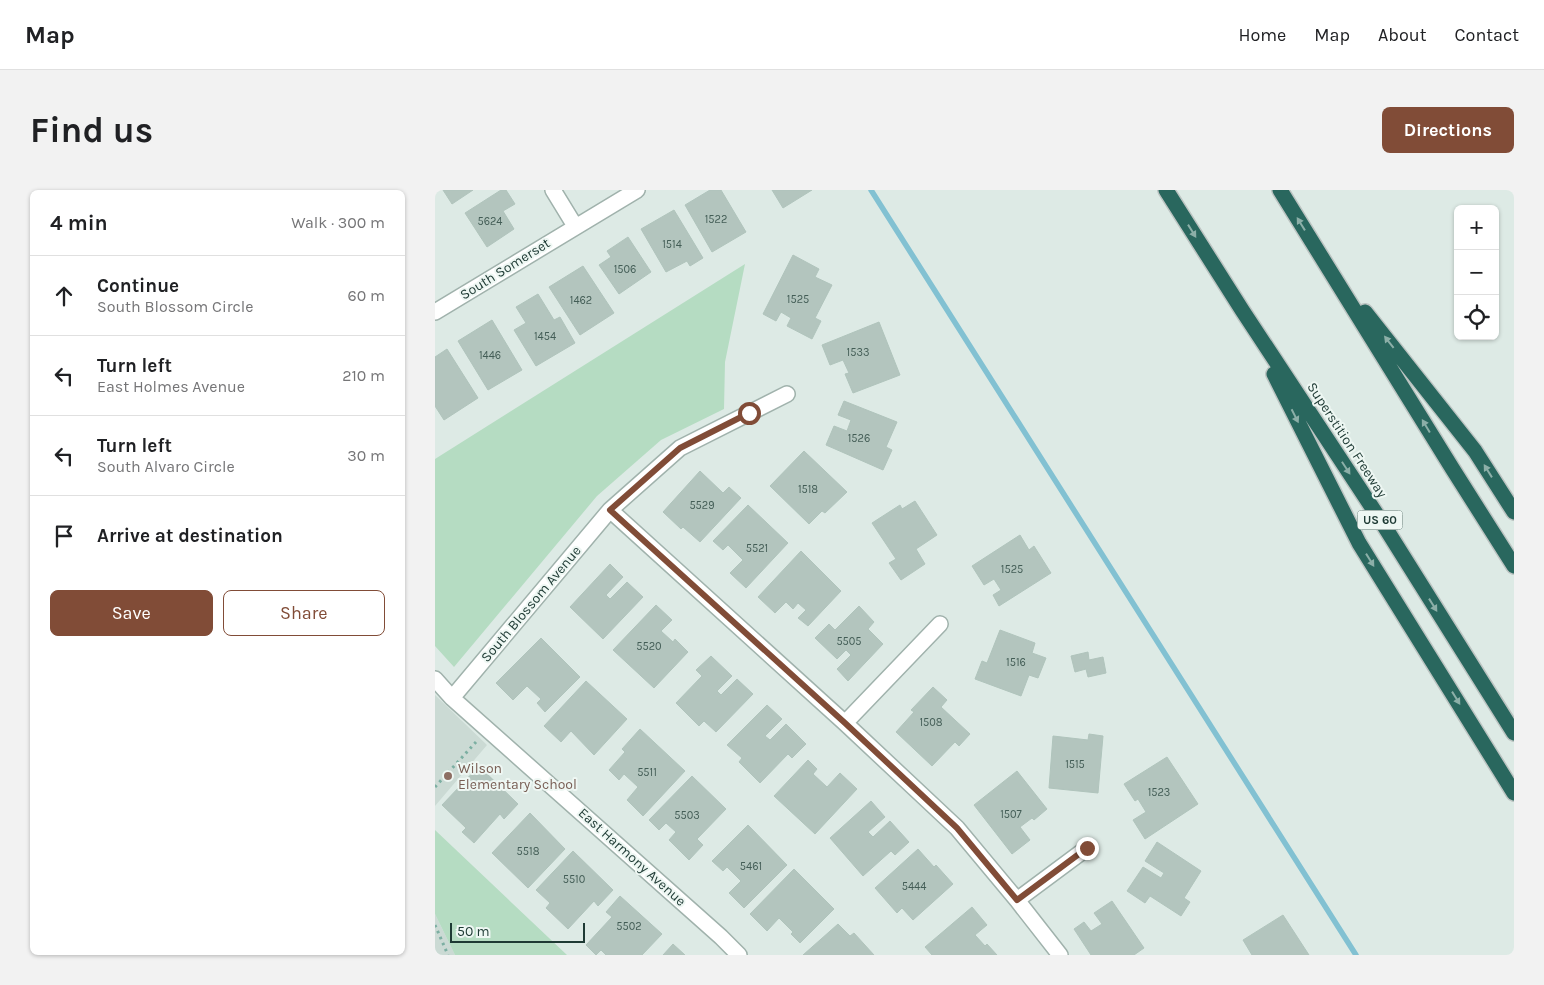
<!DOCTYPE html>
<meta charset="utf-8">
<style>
body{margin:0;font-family:Karla,sans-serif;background:#f2f2f2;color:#202124}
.controls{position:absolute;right:15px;top:15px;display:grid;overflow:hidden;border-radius:8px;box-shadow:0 1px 4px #0004}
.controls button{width:45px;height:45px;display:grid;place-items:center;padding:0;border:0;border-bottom:1px solid #e0e0e0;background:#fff;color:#202124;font:25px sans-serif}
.scale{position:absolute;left:15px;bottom:12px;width:135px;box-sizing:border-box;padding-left:5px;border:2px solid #1e3a34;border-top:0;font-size:14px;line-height:18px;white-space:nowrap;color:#1e3a34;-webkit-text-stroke:4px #eef7f3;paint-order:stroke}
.stop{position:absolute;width:15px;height:15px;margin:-11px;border:4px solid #814c37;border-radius:50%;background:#fff}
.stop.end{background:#814c37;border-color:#fff;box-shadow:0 1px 5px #0008}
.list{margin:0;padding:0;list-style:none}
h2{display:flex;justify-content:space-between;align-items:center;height:65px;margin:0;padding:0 20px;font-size:21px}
h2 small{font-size:16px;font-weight:400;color:#757577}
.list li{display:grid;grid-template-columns:32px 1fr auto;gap:15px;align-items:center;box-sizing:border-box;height:80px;padding:0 20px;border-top:1px solid #e0e0e0}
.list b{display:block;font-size:19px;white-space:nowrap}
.list p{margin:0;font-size:16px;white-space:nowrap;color:#757577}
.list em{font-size:16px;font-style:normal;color:#757577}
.actions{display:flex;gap:10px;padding:15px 20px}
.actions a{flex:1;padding:11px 0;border:1px solid #814c37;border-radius:8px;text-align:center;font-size:18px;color:#814c37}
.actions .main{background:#814c37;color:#fff}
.icon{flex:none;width:28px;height:28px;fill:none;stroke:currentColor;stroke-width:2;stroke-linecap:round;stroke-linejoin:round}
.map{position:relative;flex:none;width:1079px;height:765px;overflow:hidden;border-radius:8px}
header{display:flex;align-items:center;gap:30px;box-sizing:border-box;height:70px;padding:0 25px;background:#fff;border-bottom:1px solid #e0e0e0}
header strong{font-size:24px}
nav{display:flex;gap:28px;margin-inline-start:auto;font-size:18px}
.intro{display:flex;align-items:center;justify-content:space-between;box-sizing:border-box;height:120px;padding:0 30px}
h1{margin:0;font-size:35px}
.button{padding:12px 22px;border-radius:8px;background:#814c37;color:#fff;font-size:18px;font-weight:700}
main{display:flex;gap:30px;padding:0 30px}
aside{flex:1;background:#fff;border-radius:8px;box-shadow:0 1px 4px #0004}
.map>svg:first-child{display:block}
.built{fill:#cbdad4}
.green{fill:#b5dcc2}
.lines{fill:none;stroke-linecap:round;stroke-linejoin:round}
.stream{stroke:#82c1d2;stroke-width:5.5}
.building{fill:#b3c5be;stroke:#b0c4bc}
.minor-casing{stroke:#a0b2ac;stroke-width:18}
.motorway-casing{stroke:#bcc4c2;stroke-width:18}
.path{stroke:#7cafa2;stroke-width:3;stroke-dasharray:2.5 4;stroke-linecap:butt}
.minor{stroke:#fff;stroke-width:15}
.motorway{stroke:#29675e;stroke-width:15}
.oneway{fill:#8cafa8}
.route{stroke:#814c37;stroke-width:6}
.education-dot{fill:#8d6e63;stroke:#eef7f3;stroke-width:2}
.labels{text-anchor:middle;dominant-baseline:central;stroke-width:4;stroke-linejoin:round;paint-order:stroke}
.number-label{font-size:11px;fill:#435d56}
.shield{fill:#eef7f3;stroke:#5c736d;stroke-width:1}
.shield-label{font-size:12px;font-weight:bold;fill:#1e3a34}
.street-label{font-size:14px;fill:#1e3a34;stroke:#eef7f3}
.education-label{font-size:14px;fill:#785e54;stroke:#eef7f3;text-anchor:start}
</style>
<header>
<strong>Map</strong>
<nav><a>Home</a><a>Map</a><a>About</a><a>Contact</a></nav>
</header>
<div class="intro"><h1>Find us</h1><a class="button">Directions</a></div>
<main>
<aside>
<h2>4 min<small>Walk · 300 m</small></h2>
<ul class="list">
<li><svg class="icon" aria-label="ahead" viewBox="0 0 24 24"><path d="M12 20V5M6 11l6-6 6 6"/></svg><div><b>Continue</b><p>South Blossom Circle</p></div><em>60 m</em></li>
<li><svg class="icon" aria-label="left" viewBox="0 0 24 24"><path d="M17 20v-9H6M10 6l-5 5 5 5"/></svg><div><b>Turn left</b><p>East Holmes Avenue</p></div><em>210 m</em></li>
<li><svg class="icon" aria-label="left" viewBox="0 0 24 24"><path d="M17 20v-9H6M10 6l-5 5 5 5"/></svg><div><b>Turn left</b><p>South Alvaro Circle</p></div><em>30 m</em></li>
<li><svg class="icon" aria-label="arrive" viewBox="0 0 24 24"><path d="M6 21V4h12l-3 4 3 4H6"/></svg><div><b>Arrive at destination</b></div></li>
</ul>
<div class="actions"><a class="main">Save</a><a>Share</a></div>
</aside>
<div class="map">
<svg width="1079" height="765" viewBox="0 0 1079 765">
<rect width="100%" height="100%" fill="#ddeae5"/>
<path class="built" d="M0,505L52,555L0,616Z
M0,724L20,765H0Z"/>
<path class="green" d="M310,74L290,172L289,219L226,250L162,306L19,477L0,456V269Z
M0,640L132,765H20L0,724Z"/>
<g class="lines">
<path class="stream" d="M436,0L921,765"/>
</g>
<path class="building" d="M8,0H38L17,14Z
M66,0H71L80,14L68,21L79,39L52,57L30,23Z
M275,0H286L311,42L277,62L250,15Z
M337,0H377L348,18Z
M239,20L268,68L255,76L252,71L231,82L206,39Z
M193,47L216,82L184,104L164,75L176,67L172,61Z
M358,65L384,79L380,87L397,95L380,128L386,131L377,149L352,136L356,128L346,122L341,131L328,124Z
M148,76L179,123L145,145L114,97Z
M103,104L119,130L125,127L140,153L101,176L79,140L91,133L81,117Z
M57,130L87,180L53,200L23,151Z
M444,132L465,185L418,203L410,184L414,183L408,170L395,175L387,155Z
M12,159L43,208L9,230L0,216V167Z
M409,211L462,232L451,257L457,260L448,280L391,255L399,236L412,241L416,230L403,225Z
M369,261L412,302L390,323L387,321L374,334L335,296Z
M265,281L288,303L294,297L306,308L265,352L248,337L246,339L228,322Z
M480,311L502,345L481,359L490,374L466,390L454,373L461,369L437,333L465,315L467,319Z
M313,315L353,353L311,398L295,383L308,370L293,355L288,360L278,351Z
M585,345L594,360L599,356L616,383L564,416L558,405L566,400L559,389L549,395L537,376Z
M366,361L406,401L373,436L363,428L371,420L363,413L358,419L351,412L340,423L323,407Z
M175,374L188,387L171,405L175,409L192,392L208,407L168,449L135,417Z
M221,415L237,430L226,441L238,452L240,449L253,462L219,498L178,460Z
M424,416L439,432L433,439L448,454L413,491L402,479L416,465L411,460L402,469L380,448L394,434L400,440Z
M565,440L600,453L597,463L611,468L603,488L594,485L586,506L540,489L547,471L552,473Z
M106,448L145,487L110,522L102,513L106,509L92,496L78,510L61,493Z
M653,462L654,470L668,467L671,483L653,487L651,479L640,482L636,466Z
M276,466L297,486L282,501L286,505L302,489L318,504L281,542L269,531L264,536L241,513L267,486L261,480Z
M151,491L192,529L159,565L136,541L126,552L109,536Z
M498,497L512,510L506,517L535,544L524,556L520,552L497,576L461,542L479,522L476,520Z
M332,515L347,529L330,546L335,550L351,534L371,554L357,568L353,564L325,593L304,572L307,568L292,555Z
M205,539L250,581L208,626L192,610L203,597L189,584L184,590L174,580L190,562L187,559Z
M654,544L668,546L663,603L614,598L618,546L653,550Z
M732,567L763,614L710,649L698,630L711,622L703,609L700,611L689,594Z
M373,570L382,579L378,584L392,597L405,583L422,599L380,644L339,606Z
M44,576L83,614L69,629L65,624L39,653L27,642L31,638L7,615Z
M582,581L612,619L599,630L597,628L585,637L595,650L577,664L539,615Z
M257,586L291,619L262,649L268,655L254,670L234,650L241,642L231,633L224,640L214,630Z
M436,611L450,627L433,642L438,647L455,631L474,652L460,665L456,661L428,686L395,648Z
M95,623L130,659L93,698L57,663Z
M313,635L352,675L309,718L294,703L306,691L292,677L288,681L277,671Z
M722,652L766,681L749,708L755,712L746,726L715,706L710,713L692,701L708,677L726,688L729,683L710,671Z
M483,659L499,677L501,675L518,694L478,730L467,718L462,723L440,698Z
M138,661L178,700L163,716L159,711L133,739L111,718L115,713L101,700Z
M359,679L399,719L365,753L356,744L358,742L344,728L332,741L315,724Z
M185,706L227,744L207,765H171L166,760L161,765L151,755L177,727L171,722Z
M677,711L709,758L699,765H656L639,739L649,732L656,741L667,734L659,723Z
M537,717L552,735L540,745L550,756L552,754L562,765H497L490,757Z
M848,725L874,765H817L808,750Z
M403,734L415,746L419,743L439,765H368Z
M238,754L250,765H228Z"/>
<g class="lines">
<defs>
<path id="minor" d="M118,0L140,36
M0,122L202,0
M175,320L410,533L522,638L582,710L625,765
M0,489L17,508L286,747L304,765
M17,508L175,320L245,258L352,204
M410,533L505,434
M582,710L652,658"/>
<path id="motorway" d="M731,0L807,120L948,334L1079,543
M845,0L1017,278L1079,376
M930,122L1040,261L1079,322
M839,184L924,353L1079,603"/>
</defs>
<use href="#minor" class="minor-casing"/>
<use href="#motorway" class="motorway-casing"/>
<path class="path" d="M0,597L41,552
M0,735L13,765"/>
<use href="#minor" class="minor"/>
<use href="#motorway" class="motorway"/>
</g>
<defs><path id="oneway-solid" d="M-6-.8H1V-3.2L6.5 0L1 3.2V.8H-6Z" transform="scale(1.25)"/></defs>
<g class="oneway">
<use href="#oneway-solid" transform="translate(866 34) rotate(-122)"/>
<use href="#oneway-solid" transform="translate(757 41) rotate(58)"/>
<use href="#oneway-solid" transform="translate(954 152) rotate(-128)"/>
<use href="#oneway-solid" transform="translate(860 226) rotate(63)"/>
<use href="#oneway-solid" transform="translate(991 236) rotate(-121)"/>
<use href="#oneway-solid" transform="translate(911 278) rotate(57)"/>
<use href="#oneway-solid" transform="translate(1053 281) rotate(-122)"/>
<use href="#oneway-solid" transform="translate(935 370) rotate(58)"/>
<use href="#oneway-solid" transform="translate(998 415) rotate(58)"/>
<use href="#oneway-solid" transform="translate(1021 508) rotate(58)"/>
</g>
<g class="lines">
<path class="route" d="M314,223L245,258L175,320L410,533L522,638L582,710L652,658"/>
</g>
<circle class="education-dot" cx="13" cy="586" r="5"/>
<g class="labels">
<g class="number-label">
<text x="281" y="29">1522</text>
<text x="55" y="31">5624</text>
<text x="237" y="54">1514</text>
<text x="190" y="79">1506</text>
<text x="363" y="109">1525</text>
<text x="146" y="110">1462</text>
<text x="110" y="146">1454</text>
<text x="423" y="162">1533</text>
<text x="55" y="165">1446</text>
<text x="424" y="248">1526</text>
<text x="373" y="299">1518</text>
<text x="267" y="315">5529</text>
<text x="322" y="358">5521</text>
<text x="577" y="379">1525</text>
<text x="414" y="451">5505</text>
<text x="214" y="456">5520</text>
<text x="581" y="472">1516</text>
<text x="496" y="532">1508</text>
<text x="640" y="574">1515</text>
<text x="212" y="582">5511</text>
<text x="724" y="602">1523</text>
<text x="576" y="624">1507</text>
<text x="252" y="625">5503</text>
<text x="93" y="661">5518</text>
<text x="316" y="676">5461</text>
<text x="139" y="689">5510</text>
<text x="479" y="696">5444</text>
<text x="194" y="736">5502</text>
</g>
<rect class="shield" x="922.5" y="320.5" width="45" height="19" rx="4"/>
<g class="shield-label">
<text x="945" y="330">US 60</text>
</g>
<g class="street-label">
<text transform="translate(70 79) rotate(-32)">South Somerset</text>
<text transform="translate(912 250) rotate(57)">Superstition Freeway</text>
<text transform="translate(96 414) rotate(-50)">South Blossom Avenue</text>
<text transform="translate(197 667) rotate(42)">East Harmony Avenue</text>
</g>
<g class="education-label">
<text x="23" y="578">Wilson<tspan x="23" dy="16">Elementary School</tspan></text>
</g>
</g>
</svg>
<div class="controls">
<button>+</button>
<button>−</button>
<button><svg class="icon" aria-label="locate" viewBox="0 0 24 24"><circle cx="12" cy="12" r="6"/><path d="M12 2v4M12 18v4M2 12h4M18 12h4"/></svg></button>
</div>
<div class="scale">50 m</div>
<div class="stop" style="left:314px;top:223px"></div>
<div class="stop end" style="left:652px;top:658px"></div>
</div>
</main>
